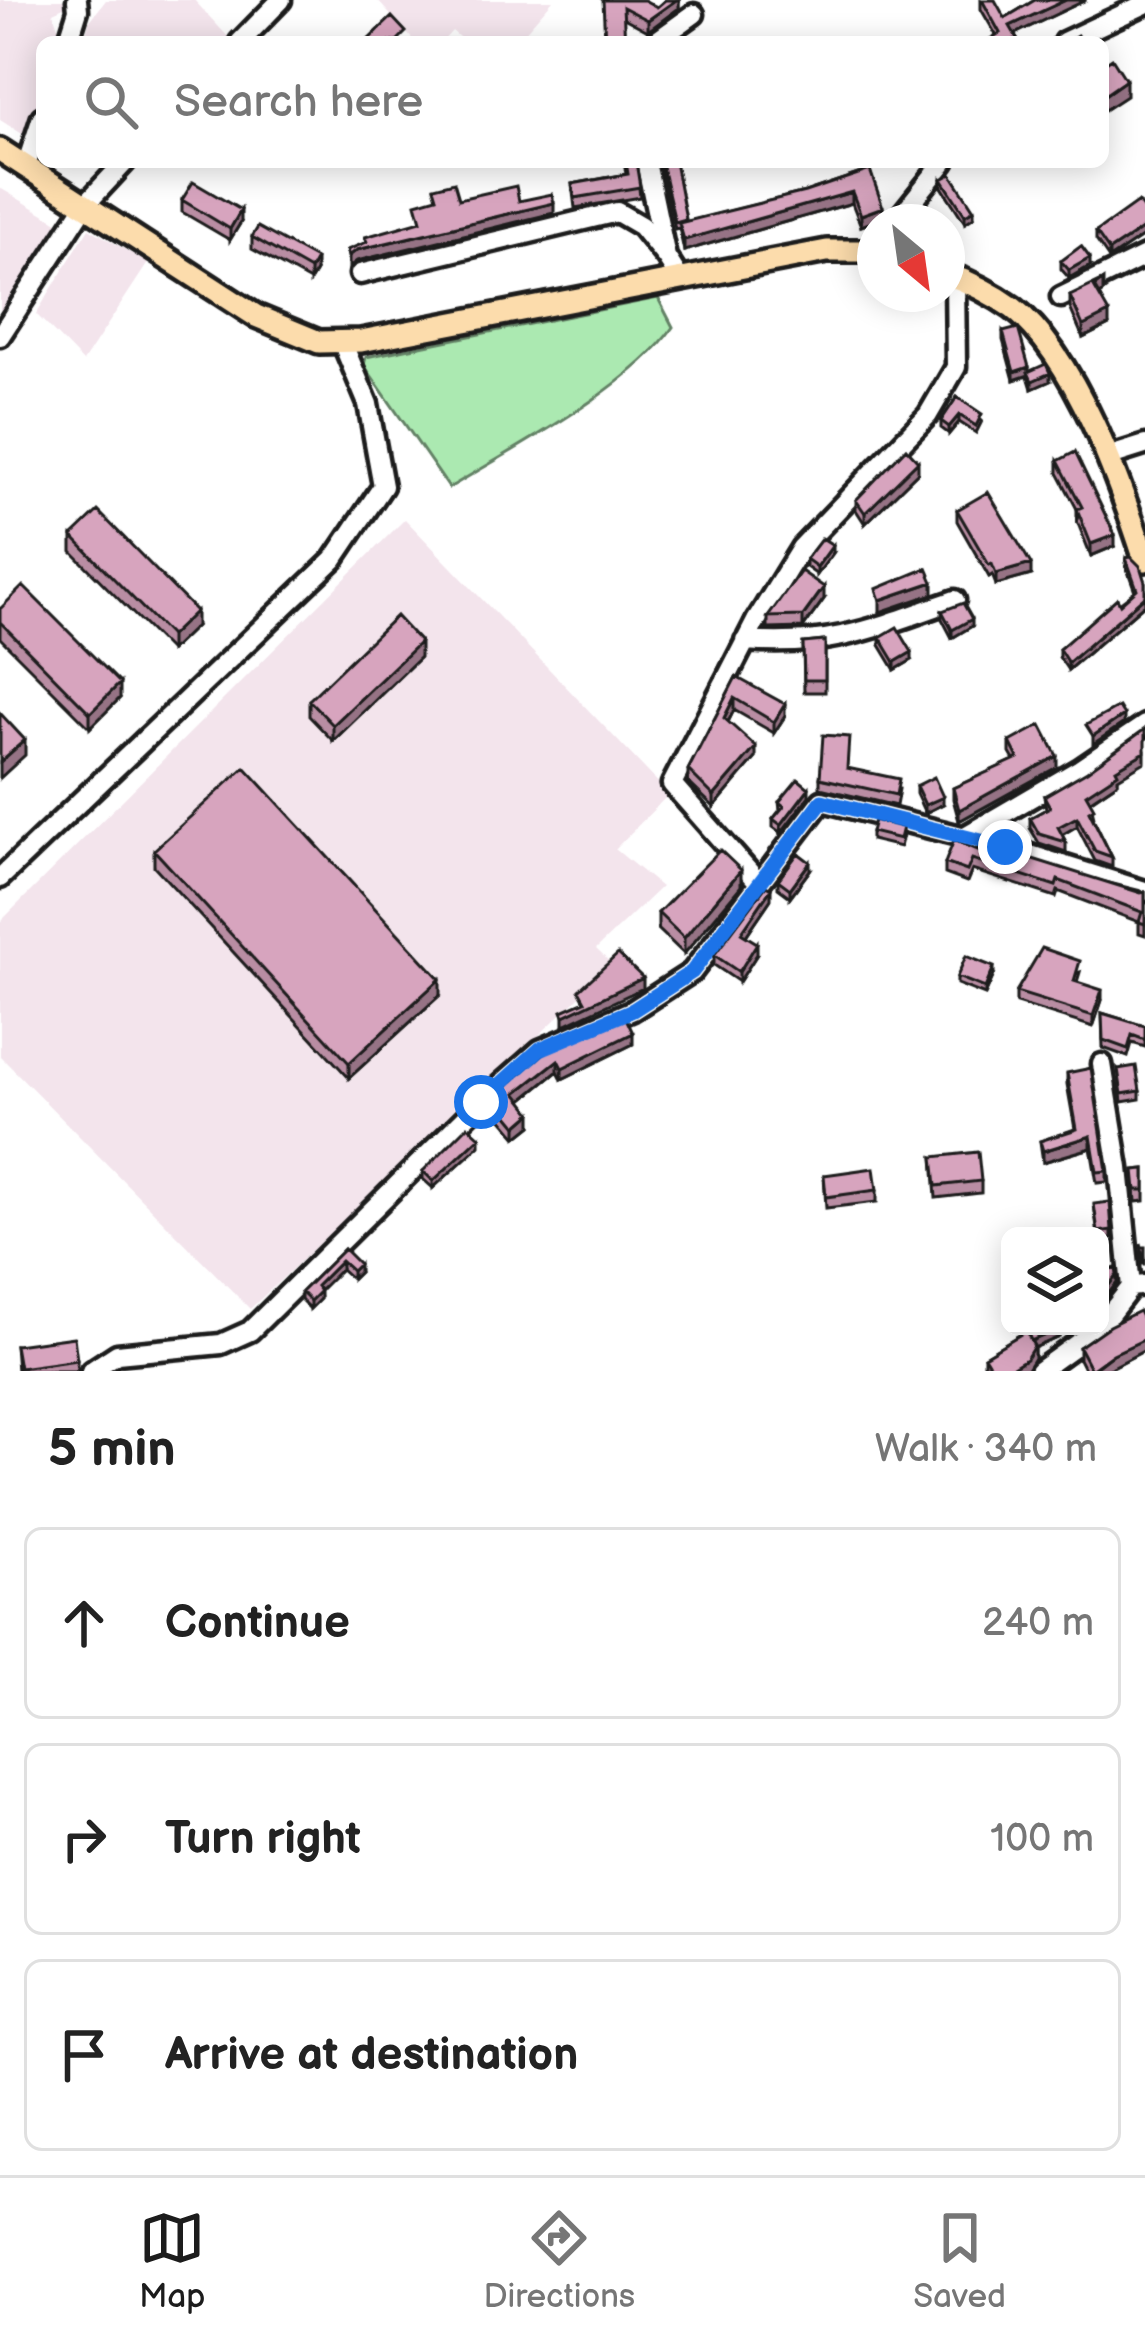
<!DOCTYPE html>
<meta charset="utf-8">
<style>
body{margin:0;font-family:"Balsamiq Sans",sans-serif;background:#f6f6f6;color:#222}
.controls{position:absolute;right:36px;bottom:36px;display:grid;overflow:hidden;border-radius:18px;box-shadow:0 6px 30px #0003}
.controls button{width:108px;height:108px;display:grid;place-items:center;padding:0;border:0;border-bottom:3px solid #e0e0e0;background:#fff;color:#222;font:60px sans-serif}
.compass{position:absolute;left:857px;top:204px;width:108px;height:108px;border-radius:50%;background:#fff;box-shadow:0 6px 30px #0003;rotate:151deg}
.stop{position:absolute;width:36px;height:36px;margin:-27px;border:9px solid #1a73e8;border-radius:50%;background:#fff}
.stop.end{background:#1a73e8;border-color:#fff;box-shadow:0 3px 12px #0008}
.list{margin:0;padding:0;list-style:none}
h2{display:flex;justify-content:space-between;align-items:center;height:156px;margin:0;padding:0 48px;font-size:51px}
h2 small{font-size:39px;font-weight:400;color:#767676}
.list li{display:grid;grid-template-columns:78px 1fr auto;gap:36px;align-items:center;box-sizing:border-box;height:192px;margin:0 24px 24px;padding:0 24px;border:3px solid #e0e0e0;border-radius:18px}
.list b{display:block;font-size:45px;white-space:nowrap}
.list em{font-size:39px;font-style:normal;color:#767676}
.icon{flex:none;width:66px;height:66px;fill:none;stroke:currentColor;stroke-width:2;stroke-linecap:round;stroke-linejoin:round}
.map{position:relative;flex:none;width:1145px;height:1371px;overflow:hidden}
.search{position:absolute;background:#fff;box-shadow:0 6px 30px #0003;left:36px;right:36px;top:36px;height:132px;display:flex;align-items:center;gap:30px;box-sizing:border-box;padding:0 42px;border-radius:18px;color:#767676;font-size:45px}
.sheet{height:804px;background:#fff}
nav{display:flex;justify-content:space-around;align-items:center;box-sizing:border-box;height:168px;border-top:3px solid #e0e0e0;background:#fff;font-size:33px;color:#767676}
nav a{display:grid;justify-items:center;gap:6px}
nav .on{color:#1c1c1c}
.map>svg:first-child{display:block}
.built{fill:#f3e4ec}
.green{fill:#abe9b1;stroke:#648266;stroke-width:3}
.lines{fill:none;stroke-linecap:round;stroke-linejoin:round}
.minor-casing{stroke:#1c1c1c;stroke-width:27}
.major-casing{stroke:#1c1c1c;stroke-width:30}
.minor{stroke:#fff;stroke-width:18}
.major{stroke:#fcdcac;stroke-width:21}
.wall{fill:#b98da3;stroke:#1c1c1c;stroke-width:3}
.shaded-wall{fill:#967385;stroke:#1c1c1c;stroke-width:3}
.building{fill:#d7a4be;stroke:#1c1c1c;stroke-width:3}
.route{stroke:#1a73e8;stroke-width:15}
</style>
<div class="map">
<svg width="1145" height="1371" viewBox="0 0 1145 1371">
<rect width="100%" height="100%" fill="#fff"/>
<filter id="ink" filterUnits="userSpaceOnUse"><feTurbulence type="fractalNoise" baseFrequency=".00833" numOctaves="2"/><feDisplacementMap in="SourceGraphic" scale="24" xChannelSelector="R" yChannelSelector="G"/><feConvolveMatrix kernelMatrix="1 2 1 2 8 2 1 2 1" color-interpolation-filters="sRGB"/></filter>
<g filter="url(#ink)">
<path class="built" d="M0,0H69L70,4L53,12L63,42H42V93L24,135L0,120Z
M106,0H194L230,39L84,42L89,22Z
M377,0H553L516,42H465L452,31L442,42H415Z
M0,188L61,224L0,321Z
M89,228L148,263L83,362L36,314Z
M405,519L669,794L615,849L661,887L596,949L613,965L250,1309L0,1056V922Z"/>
<path class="green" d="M658,298L673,327C632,387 513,449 449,488L364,365L366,357Z"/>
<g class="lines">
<defs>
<path id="minor" d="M68,42L78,10L77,0
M240,42L281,0
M655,42L694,14
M1064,42L1145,4
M646,162L666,257L680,279
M26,166L42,117
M896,222L944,162
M360,274L617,212L641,226L666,257
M1061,297L1145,256
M0,336L85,205L125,162
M1107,457L1145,445
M745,641C831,648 876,628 955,600
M965,836L1080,769L1145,725
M0,878L334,559L383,486L368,404L343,344
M759,883L672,784L756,621L801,548L928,415L956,367L955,277
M1102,1064L1119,1168L1131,1287
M91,1371L117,1354L221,1344L250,1331L481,1102L540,1050L633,1010L692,972L822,801L1005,847L1145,891
M1039,1371L1099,1328L1131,1287L1145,1285"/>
<path id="major" d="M0,150L256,316L319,342L361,341L827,251H875
M947,274C970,282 993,294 1013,308C1076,356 1121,486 1145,560"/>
</defs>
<use href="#minor" class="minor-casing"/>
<use href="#major" class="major-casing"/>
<use href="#minor" class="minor"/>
<use href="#major" class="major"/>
</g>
<path class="wall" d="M603,0L657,7L679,0V8L648,31L624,18Z
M981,0L1005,18L1035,0H1086L1015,34L1017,42L996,35L981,9Z
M624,162H636L640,197L575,208L572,184L626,174Z
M660,162H678L675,164L686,222L805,192L870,170L883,218L861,226L852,203L684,251L679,228L675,229Z
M942,179L974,217L965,223L942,187Z
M182,200L241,222L230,240L182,212Z
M1145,212V235L1109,259L1096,240V232Z
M252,237L316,271L310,281L252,249Z
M1061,261L1090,266L1069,278L1061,269Z
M1103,292L1099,295L1109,325L1083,338L1070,308V296Z
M1003,332L1029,371L1050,381L1032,389L1028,376L1014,380L1003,340Z
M957,397L982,421L976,433L959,422L949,434L941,428V421Z
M1058,461L1115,546L1091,556L1077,521V509L1058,473Z
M918,472L865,524L856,510V500Z
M957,510L1031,575L996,585L992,575L989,577L957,521Z
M72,536L196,626L170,651L72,552Z
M833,553L817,575L806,567V559Z
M1126,558L1145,582V604L1068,670L1059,657V649L1135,591L1126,566Z
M824,599L803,628L768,629V617Z
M0,609L120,698L90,728L0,638Z
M942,611L972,626L952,638L942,619Z
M880,637L912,660L895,670L880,645Z
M825,641V692H804L803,643Z
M420,657L333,741L309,716V700Z
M736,677L785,716L774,733L734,710L728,722L756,758L714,807L688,782V770Z
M1010,742L1057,767L959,821L953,799V788L1014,760L1010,753Z
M820,778L899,789L896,806L820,788Z
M1118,778V782L1090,801L1094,817L1093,818L1112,857V867L1095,861L1077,826L1062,835L1066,842V852L1039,843L1030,828V818L1046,809L1044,796Z
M916,786L943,804L925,813L916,794Z
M809,796L781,833L773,827V819L780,810L779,802Z
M871,832L903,835L900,847L871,840Z
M154,850L440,995L349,1078L154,866Z
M978,850L1145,892V935L1139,933V922L1058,891L1056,897L972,870L967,882L945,874V863Z
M810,870L790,897L778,888V880Z
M741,886L684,954L658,929V913Z
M771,899L746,936L757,954L739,982L714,965V955Z
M1080,972L1077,982L1102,1000L1093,1027L1016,1003V992Z
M994,975L985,995L957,984V977Z
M1102,1013L1145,1026V1047L1132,1043L1128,1057L1103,1048Z
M633,1044L562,1079L558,1071L522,1100L532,1125L517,1137L493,1109V1097L547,1050Z
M1118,1069L1140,1091V1099L1122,1102Z
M1067,1073L1107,1171V1182L1097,1183L1091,1148L1043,1162L1040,1141L1075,1129L1067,1084Z
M480,1145L433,1188L423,1179V1171Z
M933,1157L981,1181V1193L936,1198Z
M1145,1169V1201L1136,1202L1134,1170Z
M824,1175L877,1190V1202L826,1208Z
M1094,1204L1112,1230V1238L1100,1240V1236H1098Z
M344,1249L359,1272L352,1279L341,1269L319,1290L320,1299L310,1309L301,1300V1292Z
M1145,1323V1350L1105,1371H1085L1079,1359V1347Z
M1031,1326H1072L1059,1331V1337L1034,1348V1358L1026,1371H986L984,1367V1356L1026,1331Z
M15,1345L77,1360V1371H17Z"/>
<path class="shaded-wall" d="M676,0H679V8L648,31V20Z
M1066,0H1086L1010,36V26Z
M1126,80V96L1103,111V96Z
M852,192V203L684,251V240Z
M554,203V213L357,261L349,267V256L357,250Z
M883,207V218L861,226V215Z
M241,210V222L230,240V229Z
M974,210V217L965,223V215Z
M1145,227V235L1109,259V251Z
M1090,258V266L1069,278V270Z
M316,259V271L310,281V270Z
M1103,280V292L1094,299V287Z
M1109,313V325L1083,338V326Z
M1029,367V375L1014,380V372Z
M1050,373V381L1032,389V381Z
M959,415V422L949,434V427Z
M918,461V472L865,524V513Z
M1115,535V546L1091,556V544Z
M833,545V553L817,575V567Z
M1031,564V575L996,585V574Z
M933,582V594L880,612V600Z
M824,587V599L803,628V616Z
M1145,596V604L1068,670V663Z
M196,611V626L170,651V636Z
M972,619V626L952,638V630Z
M420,642V657L333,741V725Z
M912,652V660L895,670V662Z
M120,683V698L90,728V713Z
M734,698V710L724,730V718Z
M785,704V716L774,733V722Z
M1124,715V723L1093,744V736Z
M25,740V755L0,778V762Z
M756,747V758L714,807V796Z
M1145,752V762L1118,778V782L1086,803V794L1116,769Z
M1057,756V767L959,821V810Z
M809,788V796L781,833V825Z
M943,797V804L925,813V805Z
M1077,817V826L1058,837V827Z
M810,862V870L790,897V889Z
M741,870V886L684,954V938Z
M771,889V899L741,943V933Z
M757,943V954L739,982V972Z
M994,967V975L985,995V988Z
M643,978V988L564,1025V1016Z
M440,979V995L349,1078V1063Z
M1102,990V1000L1093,1027V1016Z
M633,1033V1044L562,1079V1068Z
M558,1060V1071L516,1105V1093Z
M532,1113V1125L517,1137V1126Z
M1091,1136V1148L1043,1162V1151Z
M480,1137V1145L433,1188V1181Z
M341,1261V1269L316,1294V1286Z
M359,1264V1272L352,1279V1271Z
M1117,1275V1283L1103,1300L1100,1302V1294Z
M320,1291V1299L310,1309V1301Z
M1059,1329V1337L1034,1348V1358L1026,1371H1006L1031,1341Z
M1145,1339V1350L1105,1371H1091L1113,1354Z"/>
<path class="building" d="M603,0H644L657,7L665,0H676L648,20L623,7L625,42H605Z
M982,0H995L1005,18L1035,0H1066L1010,26L1017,38L1010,42H985L1000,33Z
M392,17L406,32L396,42H366Z
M1077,35L1081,42H1066Z
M1112,58L1126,80L1103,96V64Z
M626,162H636L640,187L575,198L572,184L628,174Z
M661,162H675L686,219L675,222Z
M870,170L883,207L861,215L852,192L684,240L679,223L805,192Z
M951,174L974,210L965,215L942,179Z
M193,182L241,210L230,229L182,200Z
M454,182L459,199L516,186L519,201L552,194L554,203L357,250L349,256L347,250L367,242L365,237L421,221L416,203L437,197L434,187Z
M1138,202L1145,212V227L1109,251L1096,232Z
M258,227L316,259L310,270L252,237Z
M1081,246L1090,258L1069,270L1061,261Z
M1103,280L1094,287L1109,313L1083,326L1070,296Z
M1018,328L1029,367L1014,372L1003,332Z
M1046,364L1050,373L1032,381L1028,372Z
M957,397L982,414L976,426L959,415L949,427L941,421Z
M906,448L918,461L865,513L856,500Z
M1075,452L1115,535L1091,544L1077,509L1082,507L1058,461Z
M988,492L1031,564L996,574L992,564L989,565L957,510Z
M98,511L196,611L170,636L72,536Z
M822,538L833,545L817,567L806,559Z
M1131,557L1140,566L1145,582V596L1068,663L1059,649L1117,598L1120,604L1137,589L1126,558Z
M927,568L933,582L880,600L876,589Z
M801,571L824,587L803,616L768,617Z
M23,586L120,683L90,713L0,622V609Z
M963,603L972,619L952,630L942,611Z
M396,616L420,642L333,725L309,700Z
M897,627L912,652L895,662L880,637Z
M825,641V680H804L803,643Z
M736,677L785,704L774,722L734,698L724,718L756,747L714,796L688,770Z
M1119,707L1124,715L1093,736L1086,725Z
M0,713L25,740L0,762Z
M1041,725L1057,756L959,810L953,788L1018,758L1010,742Z
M1145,729V752L1116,769L1118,773L1086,794L1094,808L1089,811L1112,857L1095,851L1077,817L1058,827L1066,842L1039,834L1030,818L1050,807L1044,796L1087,771Z
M823,735L849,737L847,768L899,779L896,795L820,778Z
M245,767L440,979L349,1063L154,850Z
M934,777L943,797L925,805L916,786Z
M798,779L809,788L781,825L773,819L784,806L779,802Z
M874,820L903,827L900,839L871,832Z
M954,840L978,850L981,844L1001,849L1141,893L1145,892V924L1139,922L1142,912L1058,880L1056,886L972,859L967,871L945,863Z
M720,850L741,870L684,938L658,913Z
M798,853L810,862L790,889L778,880Z
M766,886L771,889L741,933L757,943L739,972L714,955Z
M1042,948L1080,961L1074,981L1102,990L1093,1016L1016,992Z
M618,954L643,978L564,1016L562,1011L585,1001L579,990Z
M966,956L994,967L985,988L957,977Z
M1102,1013L1145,1026V1040L1132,1035L1128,1049L1103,1040Z
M625,1016L633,1033L562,1068L558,1060L516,1093L532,1113L517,1126L493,1097L547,1050Z
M1136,1066L1140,1091L1122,1094L1118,1069Z
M1091,1068L1107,1171L1097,1172L1091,1136L1043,1151L1040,1141L1077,1129L1067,1073Z
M468,1126L480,1137L433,1181L423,1171Z
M978,1152L981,1181L936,1186L933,1157Z
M874,1168L877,1190L826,1197L824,1175Z
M1145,1169V1190H1136L1134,1170Z
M1110,1202L1112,1230L1098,1232L1094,1204Z
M1141,1243L1142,1247H1145V1264H1143Z
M344,1249L359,1264L352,1271L341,1261L316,1286L320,1291L310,1301L301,1292Z
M1116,1268L1117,1275L1103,1293L1100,1294V1273Z
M1139,1311L1145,1323V1339L1113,1354L1091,1370L1079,1347L1109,1326Z
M1031,1326H1057L1059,1329L1031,1341L1026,1328Z
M1026,1331L1034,1346L1026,1359L1006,1371H993L984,1356Z
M74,1337L77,1360L19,1368L15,1345Z"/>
</g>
<g class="lines" filter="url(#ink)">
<path class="route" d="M481,1102L540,1049L633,1010L692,972L822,801L1005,847"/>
</g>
</svg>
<div class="controls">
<button><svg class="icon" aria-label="layers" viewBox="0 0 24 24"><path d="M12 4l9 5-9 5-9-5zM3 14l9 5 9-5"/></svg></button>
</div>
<svg class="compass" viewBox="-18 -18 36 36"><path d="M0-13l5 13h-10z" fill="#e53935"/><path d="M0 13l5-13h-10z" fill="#767676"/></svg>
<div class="stop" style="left:481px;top:1102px"></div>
<div class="stop end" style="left:1005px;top:847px"></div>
<div class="search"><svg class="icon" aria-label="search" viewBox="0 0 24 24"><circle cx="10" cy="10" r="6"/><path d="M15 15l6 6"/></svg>Search here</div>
</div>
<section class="sheet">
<h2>5 min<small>Walk · 340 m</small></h2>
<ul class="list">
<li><svg class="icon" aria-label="ahead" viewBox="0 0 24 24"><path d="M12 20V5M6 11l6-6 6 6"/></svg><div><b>Continue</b></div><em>240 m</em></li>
<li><svg class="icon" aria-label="right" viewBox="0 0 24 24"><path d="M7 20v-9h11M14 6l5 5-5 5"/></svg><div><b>Turn right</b></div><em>100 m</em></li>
<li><svg class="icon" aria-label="arrive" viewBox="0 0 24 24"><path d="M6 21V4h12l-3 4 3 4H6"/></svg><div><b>Arrive at destination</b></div></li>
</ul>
</section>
<nav>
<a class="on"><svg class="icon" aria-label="map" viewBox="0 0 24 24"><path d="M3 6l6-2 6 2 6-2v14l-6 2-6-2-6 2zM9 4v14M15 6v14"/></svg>Map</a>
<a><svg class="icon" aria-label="directions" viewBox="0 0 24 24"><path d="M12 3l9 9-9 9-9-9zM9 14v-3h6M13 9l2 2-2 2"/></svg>Directions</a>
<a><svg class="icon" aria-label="saved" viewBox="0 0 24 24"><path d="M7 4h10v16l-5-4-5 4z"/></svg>Saved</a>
</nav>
